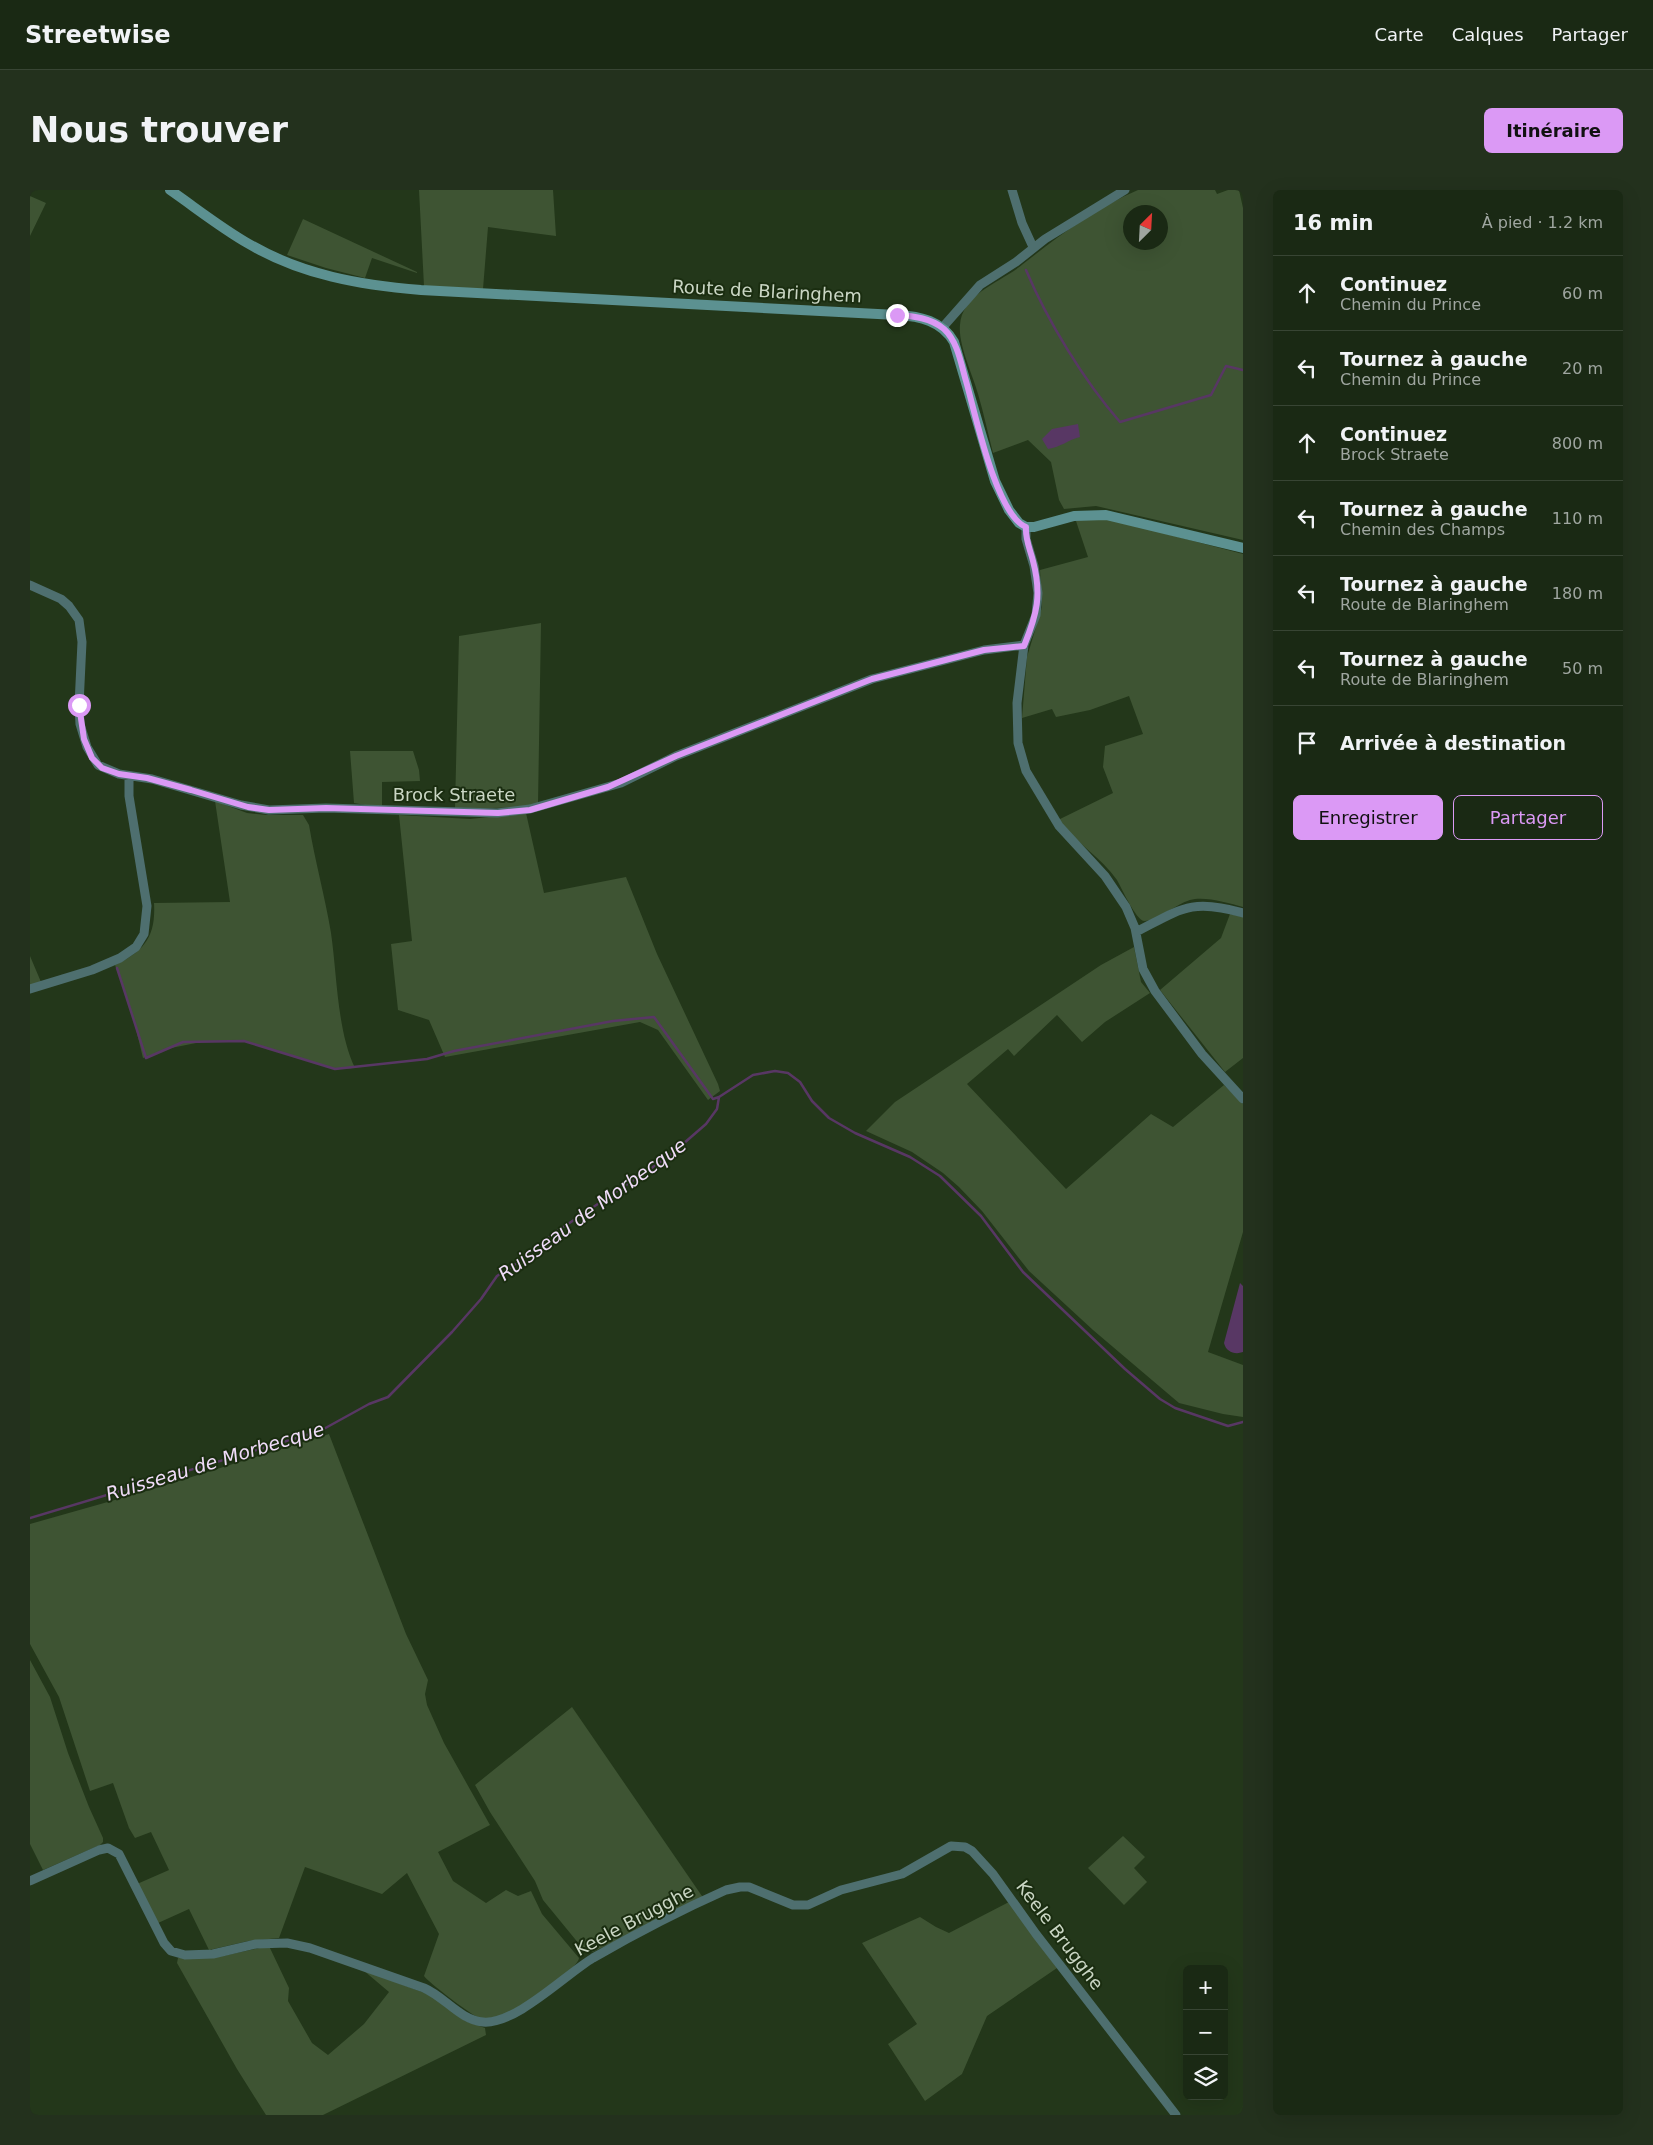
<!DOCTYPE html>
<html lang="fr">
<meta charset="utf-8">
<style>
body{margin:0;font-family:"DejaVu Sans",sans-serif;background:#23311d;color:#f1f3f6}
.controls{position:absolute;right:15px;bottom:15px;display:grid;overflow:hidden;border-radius:8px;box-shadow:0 5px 20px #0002}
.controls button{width:45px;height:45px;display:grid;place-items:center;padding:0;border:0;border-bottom:1px solid #384534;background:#1a2914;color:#f1f3f6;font:25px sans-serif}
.compass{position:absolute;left:1093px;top:15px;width:45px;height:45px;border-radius:50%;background:#1a2914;box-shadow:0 5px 20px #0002;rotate:24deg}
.stop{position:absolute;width:15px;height:15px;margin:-11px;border:4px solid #db99f5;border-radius:50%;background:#fff}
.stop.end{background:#db99f5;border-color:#fff;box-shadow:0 1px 5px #0008}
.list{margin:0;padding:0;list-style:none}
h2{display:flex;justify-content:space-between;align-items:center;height:65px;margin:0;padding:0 20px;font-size:21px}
h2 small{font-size:16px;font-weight:400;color:#9fa6a0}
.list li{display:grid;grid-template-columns:32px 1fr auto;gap:15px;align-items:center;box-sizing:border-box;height:75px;padding:0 20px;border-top:1px solid #384534}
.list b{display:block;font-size:19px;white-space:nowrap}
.list p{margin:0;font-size:16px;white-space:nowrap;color:#9fa6a0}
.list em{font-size:16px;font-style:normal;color:#9fa6a0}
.actions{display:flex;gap:10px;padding:15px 20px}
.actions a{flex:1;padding:11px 0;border:1px solid #db99f5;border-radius:8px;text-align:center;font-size:18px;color:#db99f5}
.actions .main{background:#db99f5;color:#111}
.icon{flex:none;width:28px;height:28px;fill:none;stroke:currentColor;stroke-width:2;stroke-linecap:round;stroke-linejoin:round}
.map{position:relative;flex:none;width:1213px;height:1925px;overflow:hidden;border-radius:8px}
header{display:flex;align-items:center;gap:30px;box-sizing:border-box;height:70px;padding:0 25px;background:#1a2914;border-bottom:1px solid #384534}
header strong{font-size:24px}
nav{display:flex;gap:28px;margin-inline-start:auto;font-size:18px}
.intro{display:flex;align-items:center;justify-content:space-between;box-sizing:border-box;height:120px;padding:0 30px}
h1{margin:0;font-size:35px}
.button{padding:12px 22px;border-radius:8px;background:#db99f5;color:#111;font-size:18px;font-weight:700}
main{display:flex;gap:30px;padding:0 30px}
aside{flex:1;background:#1a2914;border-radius:8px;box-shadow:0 5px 20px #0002}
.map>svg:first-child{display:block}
.green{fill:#3e5433;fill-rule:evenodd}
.water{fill:#583764}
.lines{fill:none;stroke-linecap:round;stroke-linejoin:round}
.stream{stroke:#583764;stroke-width:2.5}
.street{stroke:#4e6f6f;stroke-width:9}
.secondary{stroke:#5c9191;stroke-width:10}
.route{stroke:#db99f5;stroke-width:6}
.labels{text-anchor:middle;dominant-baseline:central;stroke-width:4;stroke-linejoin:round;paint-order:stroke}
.street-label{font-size:18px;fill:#cad6c4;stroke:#1a2d10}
.water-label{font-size:19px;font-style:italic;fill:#f0dcf9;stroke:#1a2d10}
</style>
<header>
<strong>Streetwise</strong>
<nav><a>Carte</a><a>Calques</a><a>Partager</a></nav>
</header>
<div class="intro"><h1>Nous trouver</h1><a class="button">Itinéraire</a></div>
<main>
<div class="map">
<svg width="1213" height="1925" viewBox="0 0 1213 1925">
<rect width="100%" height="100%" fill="#23371a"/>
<path class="green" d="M389,0H523L526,46L458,37L453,99L394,96Z
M1108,0H1185L1187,4L1198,0H1209L1213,18V350L1066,316L1034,319L1029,310L1021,272L998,250L963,263C958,244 954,224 948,204C943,185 928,155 930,135C932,103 972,92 993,74C1029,46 1065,18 1108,0ZM1100,22H1130V52H1100Z
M0,6L16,13L0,46Z
M273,29L387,82V83L342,68L335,88L296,78L257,65Z
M1060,328L1083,330L1213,364V717C1198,713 1175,706 1160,710C1146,714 1127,731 1114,731C1106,730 1092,699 1087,690C1071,667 1045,652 1028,630L1083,603L1073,577L1075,556L1113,544L1099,506L1060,520L1026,527L1022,519L992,528L997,467L1012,417L1010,380L1058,367L1046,331Z
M511,433L508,614L493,617L425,619L429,446Z
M320,561H383L389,580L390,591L352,592V618L324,613Z
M185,611L217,623L237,625H273L279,635C285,671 295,707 301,743C307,784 307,841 325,878L305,879L214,851H176L141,858L113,868L103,827L85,775C114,761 126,747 124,713L200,712Z
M496,623L514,703L596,687L627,764L688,894L690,901L678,910L628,840L610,832L415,867L399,830L368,820L361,754L382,751L369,625L440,629Z
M1200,724L1213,727V868L1195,882L1130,800L1191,748Z
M1104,757L1111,792L1120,803L1075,832L1052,852L1027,825L984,866L978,859L937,894L1036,999L1121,924L1143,937L1194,895L1213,914V1042L1178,1162L1213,1175V1227L1193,1224L1149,1213L1063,1140L999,1081L952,1021L929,997L913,983L882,962L836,941L865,912L1071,775Z
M0,766L11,792L0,796Z
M299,1244L376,1444L398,1490L395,1504L397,1515L414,1553L460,1635L408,1662L423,1691L456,1713L476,1700L488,1706L501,1701L512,1724L549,1768C548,1781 478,1827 463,1829C459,1829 452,1829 448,1827C441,1825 398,1792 394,1786L409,1744L377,1683L352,1704L275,1677L249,1748L218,1751L179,1760L159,1719L128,1733L107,1694L139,1680L121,1642L105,1648L99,1638L83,1593L60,1601L29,1507L0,1454V1334L120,1300Z
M0,1470L20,1507L38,1563L59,1617L73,1648V1652L70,1655L13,1680L0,1654Z
M542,1517L674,1709L563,1762L554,1760L513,1710L505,1691L460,1622L445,1595Z
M1093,1646L1115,1667L1104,1678L1117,1692L1094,1715L1058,1678Z
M979,1712L1027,1778L957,1826L932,1884L895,1911L858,1854L887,1834L832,1753L890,1727L906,1737L919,1743Z
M239,1756L259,1798L258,1811L282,1853L298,1865L334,1834L359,1802L333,1780L400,1805L435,1831L455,1838L456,1845L293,1925H236L207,1879L147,1773L148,1768L193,1766Z"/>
<path class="water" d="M1048,234L1050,247C1038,250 1031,257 1018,259L1012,249L1022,239Z
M1210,1093L1213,1096V1162C1205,1165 1196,1162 1194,1153Z"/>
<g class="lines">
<path class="stream" d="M996,80C1017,130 1054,191 1090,232L1181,205L1196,176L1213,180
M87,778L116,868L153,852L214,851L305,879L397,869L424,861L583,831L624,827L683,909L689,907
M0,1328L290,1241L339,1214L358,1207L422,1142L451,1109L467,1086L503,1063L523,1044L638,967L676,934L687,919L689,907L723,885L745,881L758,883L770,892L782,911L799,928L825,943L880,967L910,986L951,1026L993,1082L1095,1179L1130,1209L1145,1218L1198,1236L1213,1232"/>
<path class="street" d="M982,0L992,33L1003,57
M912,138L950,95L986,72L1015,49L1095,0
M996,337V349L1004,376L1008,403L1006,425L994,455L987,513L988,553L996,581L1029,636L1075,686L1096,717L1105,738L1113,779L1125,801L1172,864L1213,909
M0,395L31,409L39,416L49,430L52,452L49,515L50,534L57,557L68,575L89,584L122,589L211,615L239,620L296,618L467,623L500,619L591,593L646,566L842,489L954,460L994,455
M1106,742C1151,719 1161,708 1213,723
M0,799L62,780L90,768L106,757L114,744L117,716L99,606V586
M0,1691L69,1660L78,1658L89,1664L134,1753L141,1761L155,1765L183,1764L226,1754L257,1753L280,1758L394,1798C415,1807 430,1830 453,1832C485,1835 535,1785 563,1768C605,1744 651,1720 696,1700L710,1697H719L763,1715H778L811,1700L872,1684L921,1656L935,1657L942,1661L963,1684L1006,1744L1146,1925"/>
<path class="secondary" d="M140,0C166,18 191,38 219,54C272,85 330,95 391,100L867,125C890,126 912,131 924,152L965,291L979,320L989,333L996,337H1004L1044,326L1076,325L1213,358"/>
</g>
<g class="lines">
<path class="route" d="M49,515L54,549L62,568L72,578L89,584L117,588L161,600L218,617L239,620L296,618L468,623L500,620L578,597L646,566L842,489L954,460L994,456C1007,424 1012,405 1003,371C1000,359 995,349 996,337C966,325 945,222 936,191C931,174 928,152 914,139C901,128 883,126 867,125"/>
</g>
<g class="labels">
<g class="street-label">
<text transform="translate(737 101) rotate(3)">Route de Blaringhem</text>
<text x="424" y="604">Brock Straete</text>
<text transform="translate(604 1730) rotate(-28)">Keele Brugghe</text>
<text transform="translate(1030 1745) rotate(53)">Keele Brugghe</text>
</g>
<g class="water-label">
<text transform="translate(562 1019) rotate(-36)">Ruisseau de Morbecque</text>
<text transform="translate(185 1271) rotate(-17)">Ruisseau de Morbecque</text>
</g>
</g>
</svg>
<div class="controls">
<button>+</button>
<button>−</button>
<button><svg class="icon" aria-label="layers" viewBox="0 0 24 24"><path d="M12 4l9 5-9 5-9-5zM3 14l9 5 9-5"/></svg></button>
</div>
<svg class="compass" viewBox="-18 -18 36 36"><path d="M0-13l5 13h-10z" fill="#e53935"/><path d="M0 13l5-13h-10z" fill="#9fa6a0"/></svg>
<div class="stop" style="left:49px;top:515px"></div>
<div class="stop end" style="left:867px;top:125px"></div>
</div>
<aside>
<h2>16 min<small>À pied · 1.2 km</small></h2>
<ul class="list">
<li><svg class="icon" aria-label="ahead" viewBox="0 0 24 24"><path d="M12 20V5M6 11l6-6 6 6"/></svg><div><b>Continuez</b><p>Chemin du Prince</p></div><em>60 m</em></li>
<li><svg class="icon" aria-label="left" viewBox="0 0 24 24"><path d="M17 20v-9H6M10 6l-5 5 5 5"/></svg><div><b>Tournez à gauche</b><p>Chemin du Prince</p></div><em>20 m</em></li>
<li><svg class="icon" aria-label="ahead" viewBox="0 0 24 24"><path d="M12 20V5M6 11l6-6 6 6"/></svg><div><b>Continuez</b><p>Brock Straete</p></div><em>800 m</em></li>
<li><svg class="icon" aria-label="left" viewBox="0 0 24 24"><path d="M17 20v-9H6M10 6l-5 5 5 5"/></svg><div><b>Tournez à gauche</b><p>Chemin des Champs</p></div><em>110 m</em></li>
<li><svg class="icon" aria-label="left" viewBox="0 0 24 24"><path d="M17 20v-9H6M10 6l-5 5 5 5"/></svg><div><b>Tournez à gauche</b><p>Route de Blaringhem</p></div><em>180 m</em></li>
<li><svg class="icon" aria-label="left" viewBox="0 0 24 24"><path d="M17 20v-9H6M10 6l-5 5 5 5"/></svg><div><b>Tournez à gauche</b><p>Route de Blaringhem</p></div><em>50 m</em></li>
<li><svg class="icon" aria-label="arrive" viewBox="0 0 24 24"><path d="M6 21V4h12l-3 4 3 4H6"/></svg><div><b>Arrivée à destination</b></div></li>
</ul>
<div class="actions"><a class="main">Enregistrer</a><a>Partager</a></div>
</aside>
</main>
